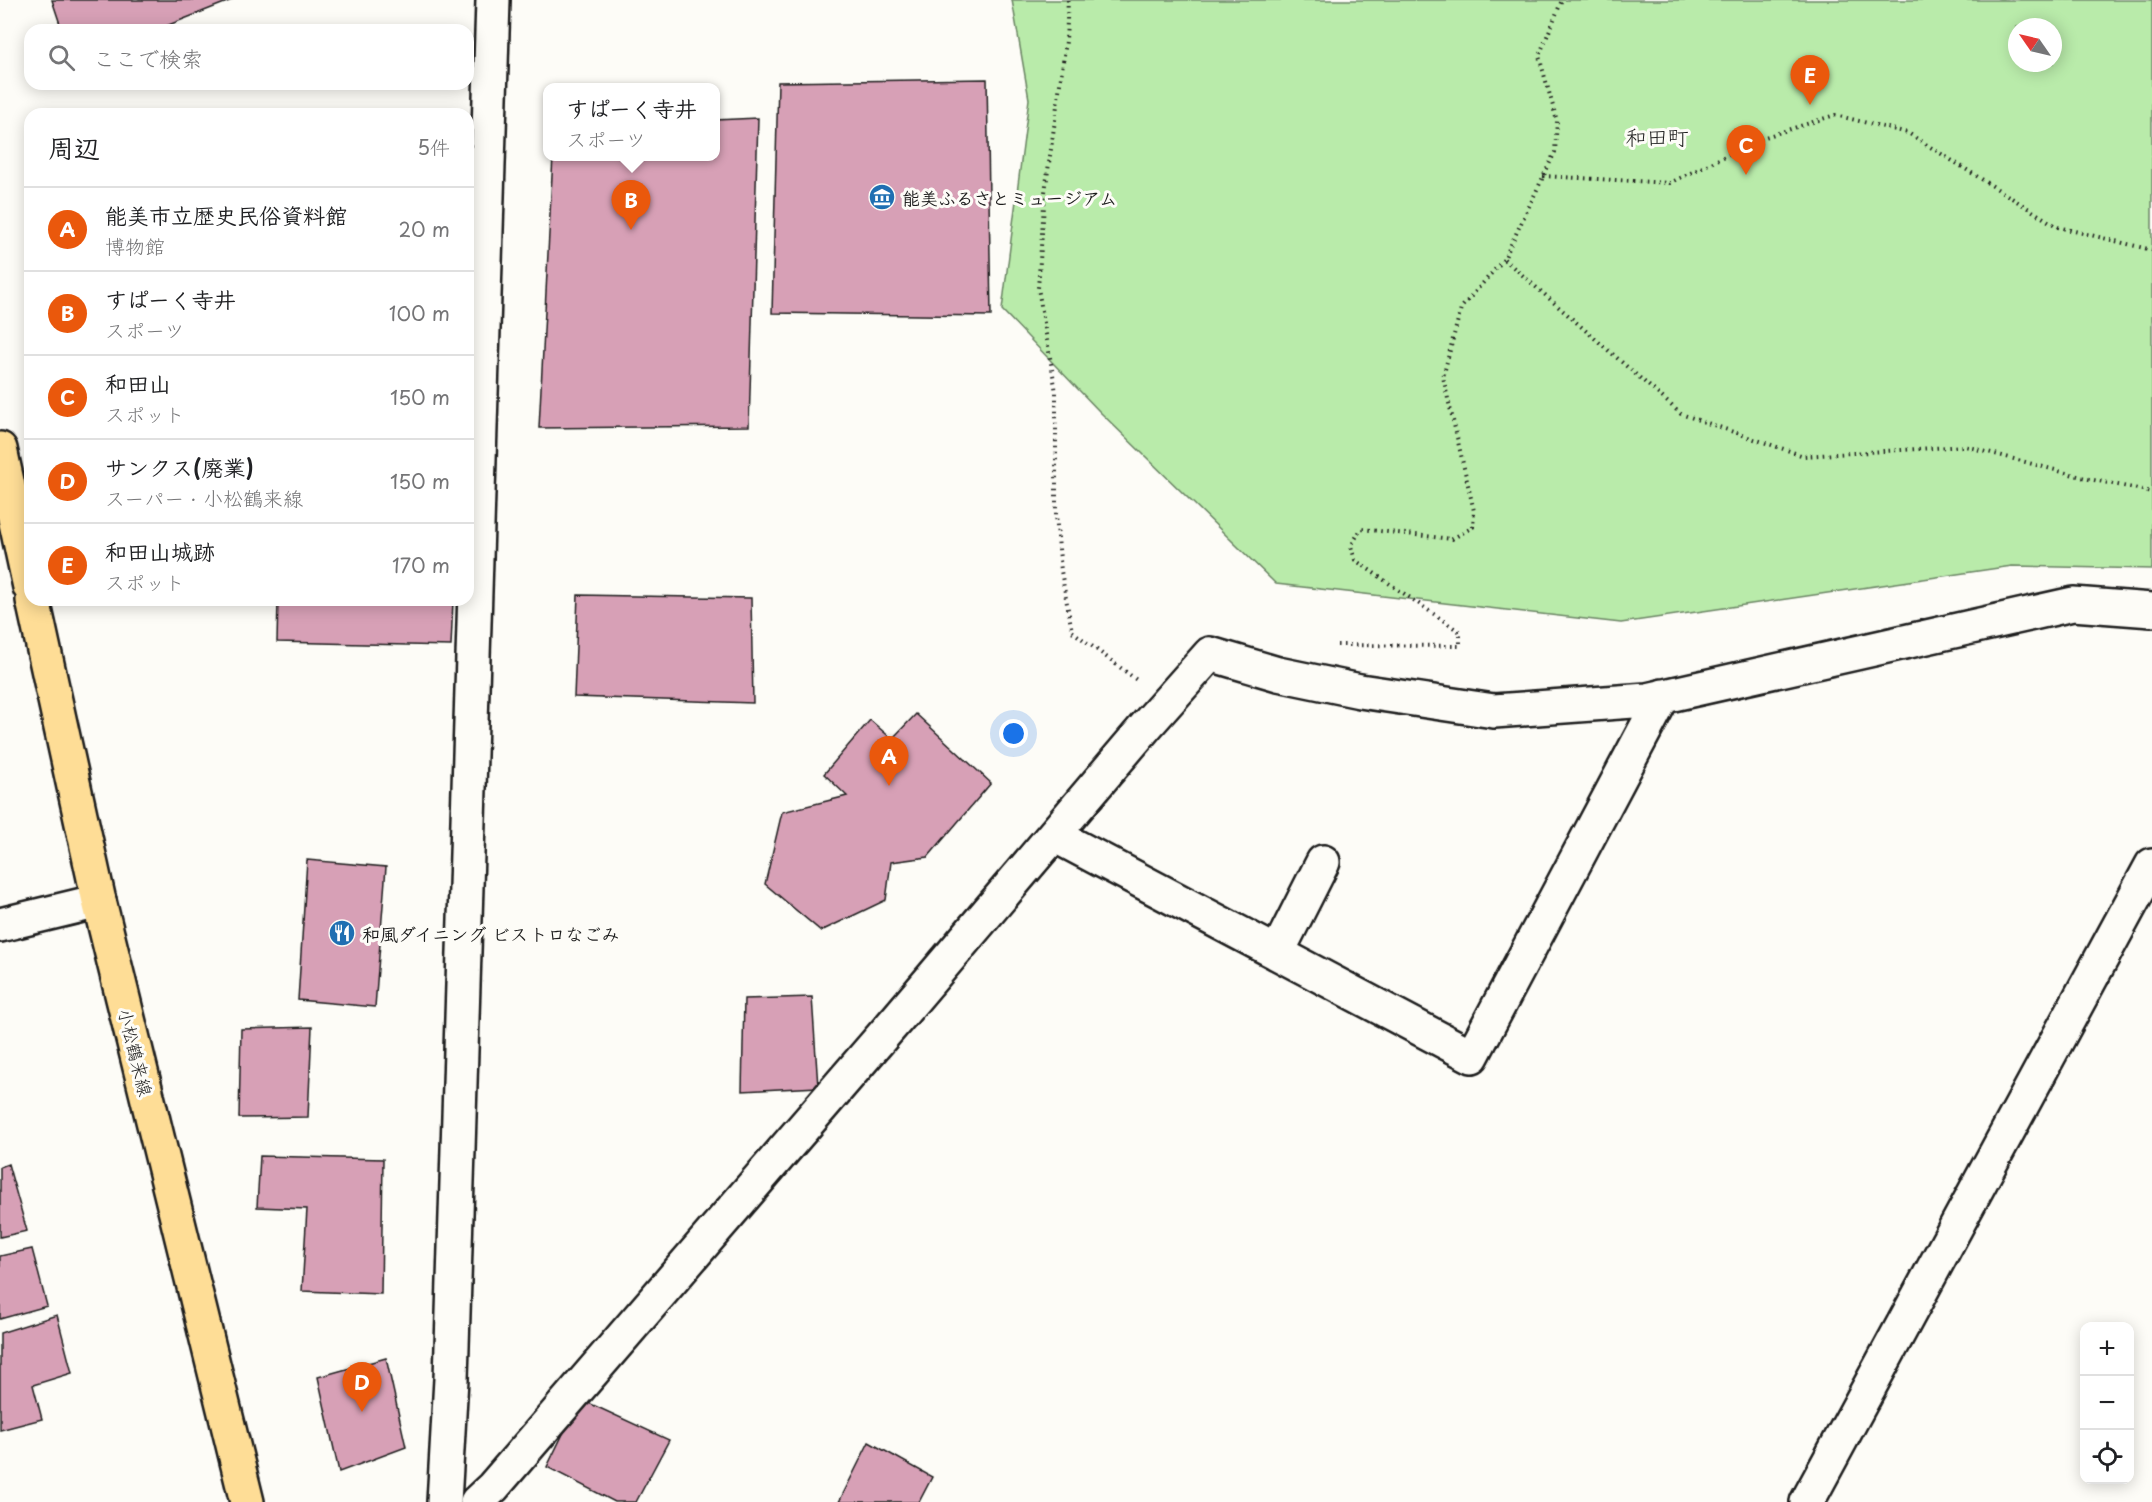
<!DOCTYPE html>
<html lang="ja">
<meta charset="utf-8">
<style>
body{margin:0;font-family:"Playpen Sans","Klee One",sans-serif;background:#f6f6f6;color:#202124}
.controls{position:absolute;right:18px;bottom:18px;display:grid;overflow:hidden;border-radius:12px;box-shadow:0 3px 15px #0003}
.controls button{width:54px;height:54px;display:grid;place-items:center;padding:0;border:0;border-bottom:2px solid #e0e0e0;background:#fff;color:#202124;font:30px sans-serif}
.compass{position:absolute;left:2008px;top:18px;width:54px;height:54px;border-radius:50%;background:#fff;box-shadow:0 3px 15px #0003;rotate:304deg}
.you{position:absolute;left:1014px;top:734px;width:21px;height:21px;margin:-15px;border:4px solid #fff;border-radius:50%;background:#1a73e8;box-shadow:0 0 0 9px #1a73e833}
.badge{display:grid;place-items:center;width:39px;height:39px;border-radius:50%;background:#ea580c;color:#fff;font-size:20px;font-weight:700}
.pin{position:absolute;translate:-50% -50px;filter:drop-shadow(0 2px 3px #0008)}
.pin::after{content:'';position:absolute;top:32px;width:21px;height:18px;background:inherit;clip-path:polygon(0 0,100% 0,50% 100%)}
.popup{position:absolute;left:543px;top:83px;width:177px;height:78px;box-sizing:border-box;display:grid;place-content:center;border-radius:12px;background:#fff;filter:drop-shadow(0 2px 4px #0005);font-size:20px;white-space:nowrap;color:#757577}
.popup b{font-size:22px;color:#202124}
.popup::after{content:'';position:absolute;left:50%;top:100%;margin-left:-12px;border:12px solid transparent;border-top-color:#fff}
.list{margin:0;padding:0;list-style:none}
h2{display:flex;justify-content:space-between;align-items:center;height:78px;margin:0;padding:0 24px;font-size:26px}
h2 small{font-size:20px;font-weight:400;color:#757577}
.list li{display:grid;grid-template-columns:39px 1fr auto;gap:18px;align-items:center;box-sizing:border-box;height:84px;padding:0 24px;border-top:2px solid #e0e0e0}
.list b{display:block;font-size:22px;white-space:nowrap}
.list p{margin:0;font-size:20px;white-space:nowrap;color:#757577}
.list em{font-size:20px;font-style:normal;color:#757577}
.icon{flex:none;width:33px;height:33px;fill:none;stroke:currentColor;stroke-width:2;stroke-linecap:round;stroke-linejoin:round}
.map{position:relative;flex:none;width:2152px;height:1502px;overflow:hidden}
.search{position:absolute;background:#fff;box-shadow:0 3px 15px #0003;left:24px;top:24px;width:450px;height:66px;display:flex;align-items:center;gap:15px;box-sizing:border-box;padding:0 21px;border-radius:18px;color:#757577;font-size:22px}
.panel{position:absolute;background:#fff;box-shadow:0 3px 15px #0003;left:24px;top:108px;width:450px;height:498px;border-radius:18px}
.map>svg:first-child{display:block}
.green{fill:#b9ebaa;stroke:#6a8463;stroke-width:1.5;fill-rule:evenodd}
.building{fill:#d7a0b6;stroke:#1c1c1c;stroke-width:1.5}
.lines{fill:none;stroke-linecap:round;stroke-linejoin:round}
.street-casing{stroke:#1c1c1c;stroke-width:38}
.secondary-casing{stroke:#1c1c1c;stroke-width:38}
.primary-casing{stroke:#1c1c1c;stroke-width:38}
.path{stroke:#1c1c1c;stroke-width:4;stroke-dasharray:1.5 4.5;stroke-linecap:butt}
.street{stroke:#fdfcf7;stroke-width:33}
.secondary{stroke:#fdfcf7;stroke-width:33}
.primary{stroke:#fedd96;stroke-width:33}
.labels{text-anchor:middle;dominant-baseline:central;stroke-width:6;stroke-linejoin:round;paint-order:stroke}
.poi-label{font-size:18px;font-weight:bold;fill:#1c1c1c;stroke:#fdfcf7;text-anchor:start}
.street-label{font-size:18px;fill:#1c1c1c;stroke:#fdfcf7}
.quarter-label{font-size:21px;fill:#1c1c1c;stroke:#fdfcf7}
</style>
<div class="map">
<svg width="2152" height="1502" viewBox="0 0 2152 1502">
<rect width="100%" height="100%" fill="#fdfcf7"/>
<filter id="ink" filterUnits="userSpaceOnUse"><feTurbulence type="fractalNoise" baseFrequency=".0167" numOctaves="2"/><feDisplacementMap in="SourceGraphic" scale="12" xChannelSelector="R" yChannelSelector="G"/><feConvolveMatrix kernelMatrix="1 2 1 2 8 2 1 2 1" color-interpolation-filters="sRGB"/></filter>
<g filter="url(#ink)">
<path class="green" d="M1012,0H2152V569L2012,566L1621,623L1276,584L1100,412L1002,310L1029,99ZM2017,27H2053V63H2017Z"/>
<path class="building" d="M52,0H232L156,30H62Z
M987,79L991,316L772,313L778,82Z
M758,118L749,426L539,428L553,156H715V120Z
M578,595L751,598L753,703L574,697Z
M278,600H453L451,646L277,642Z
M916,714L991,783L928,857L891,862L886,900L821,931L765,884L782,812L847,796L824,774L870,720L892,739Z
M307,860L386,867L375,1007L298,1000Z
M812,997L818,1087L742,1091L744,999Z
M312,1027L308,1117L239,1118L241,1029Z
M260,1156L383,1159L381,1294L302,1291L307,1209L257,1207Z
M8,1164L27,1231L0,1237V1167Z
M32,1249L47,1306L0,1319V1256Z
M57,1315L72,1373L33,1385L42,1419L0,1430V1333Z
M386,1358L406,1447L339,1472L318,1377Z
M580,1399L669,1440L636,1502H615L547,1467Z
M869,1442L932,1477L919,1502H839Z"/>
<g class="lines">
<defs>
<path id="street" d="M1054,835L1472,1056L1663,696
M0,925L99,901
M1277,953L1323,862
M477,1502L493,1487L898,1018L1146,726L1210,654L1278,674L1360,691L1494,711L1647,700L2073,604L2152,610
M1807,1502L2152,865"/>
<path id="secondary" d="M444,1502L451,1379L493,0"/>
<path id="primary" d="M0,449L30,587
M33,600L99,901L247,1502"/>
</defs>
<use href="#street" class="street-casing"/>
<use href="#secondary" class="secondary-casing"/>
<use href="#primary" class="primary-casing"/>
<path class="path" d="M1068,0L1066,41L1045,192L1038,288L1056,392V515L1061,571L1072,631L1138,681
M1543,176L1670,183L1762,138L1835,115L1908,133L2058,227L2152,250
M1504,259L1681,414L1804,456L1965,446L2089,479L2152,492
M1337,645L1460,646V632L1355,560L1351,546L1361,529L1452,539L1473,527L1474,511L1443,377L1461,308L1504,259L1555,152L1557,121L1539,56L1562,0"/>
<use href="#street" class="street"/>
<use href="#secondary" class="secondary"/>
<use href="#primary" class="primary"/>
</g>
</g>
<defs>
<symbol id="museum-disc" viewBox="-11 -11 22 22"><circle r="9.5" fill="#1f6fb2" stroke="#fdfcf7"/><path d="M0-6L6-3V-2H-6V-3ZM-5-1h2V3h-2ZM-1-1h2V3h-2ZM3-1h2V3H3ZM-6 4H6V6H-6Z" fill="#fff"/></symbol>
<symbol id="restaurant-disc" viewBox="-11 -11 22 22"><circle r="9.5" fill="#1f6fb2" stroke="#fdfcf7"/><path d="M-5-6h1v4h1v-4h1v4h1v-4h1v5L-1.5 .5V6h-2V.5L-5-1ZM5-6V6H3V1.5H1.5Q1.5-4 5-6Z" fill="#fff"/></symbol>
</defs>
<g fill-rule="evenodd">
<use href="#museum-disc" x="867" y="182" width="30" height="30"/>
<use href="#restaurant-disc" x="327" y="918" width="30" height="30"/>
</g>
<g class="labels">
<g class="poi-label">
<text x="902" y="197">能美ふるさとミュージアム</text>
<text x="362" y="933">和風ダイニング ビストロなごみ</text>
</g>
<g class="street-label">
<text transform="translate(136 1052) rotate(76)">小松鶴来線</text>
</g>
<g class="quarter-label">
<text x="1657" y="136">和田町</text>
</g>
</g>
</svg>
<div class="controls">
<button>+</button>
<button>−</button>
<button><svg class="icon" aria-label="locate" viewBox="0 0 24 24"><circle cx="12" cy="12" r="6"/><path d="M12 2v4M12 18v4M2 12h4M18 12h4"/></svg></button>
</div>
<svg class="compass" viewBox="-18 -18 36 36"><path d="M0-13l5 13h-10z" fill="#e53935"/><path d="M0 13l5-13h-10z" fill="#757577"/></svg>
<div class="you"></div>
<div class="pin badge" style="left:889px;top:786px">A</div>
<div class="pin badge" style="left:631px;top:230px">B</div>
<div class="popup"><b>すぱーく寺井</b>スポーツ</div>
<div class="pin badge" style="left:1746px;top:175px">C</div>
<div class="pin badge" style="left:362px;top:1412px">D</div>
<div class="pin badge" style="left:1810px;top:105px">E</div>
<div class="search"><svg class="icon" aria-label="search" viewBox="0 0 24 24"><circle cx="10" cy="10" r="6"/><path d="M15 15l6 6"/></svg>ここで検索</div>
<section class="panel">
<h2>周辺<small>5件</small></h2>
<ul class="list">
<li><span class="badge">A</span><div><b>能美市立歴史民俗資料館</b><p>博物館</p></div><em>20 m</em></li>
<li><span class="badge">B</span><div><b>すぱーく寺井</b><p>スポーツ</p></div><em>100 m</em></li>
<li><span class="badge">C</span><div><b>和田山</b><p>スポット</p></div><em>150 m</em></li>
<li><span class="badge">D</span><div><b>サンクス(廃業)</b><p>スーパー · 小松鶴来線</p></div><em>150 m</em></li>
<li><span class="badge">E</span><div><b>和田山城跡</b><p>スポット</p></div><em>170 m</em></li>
</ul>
</section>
</div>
